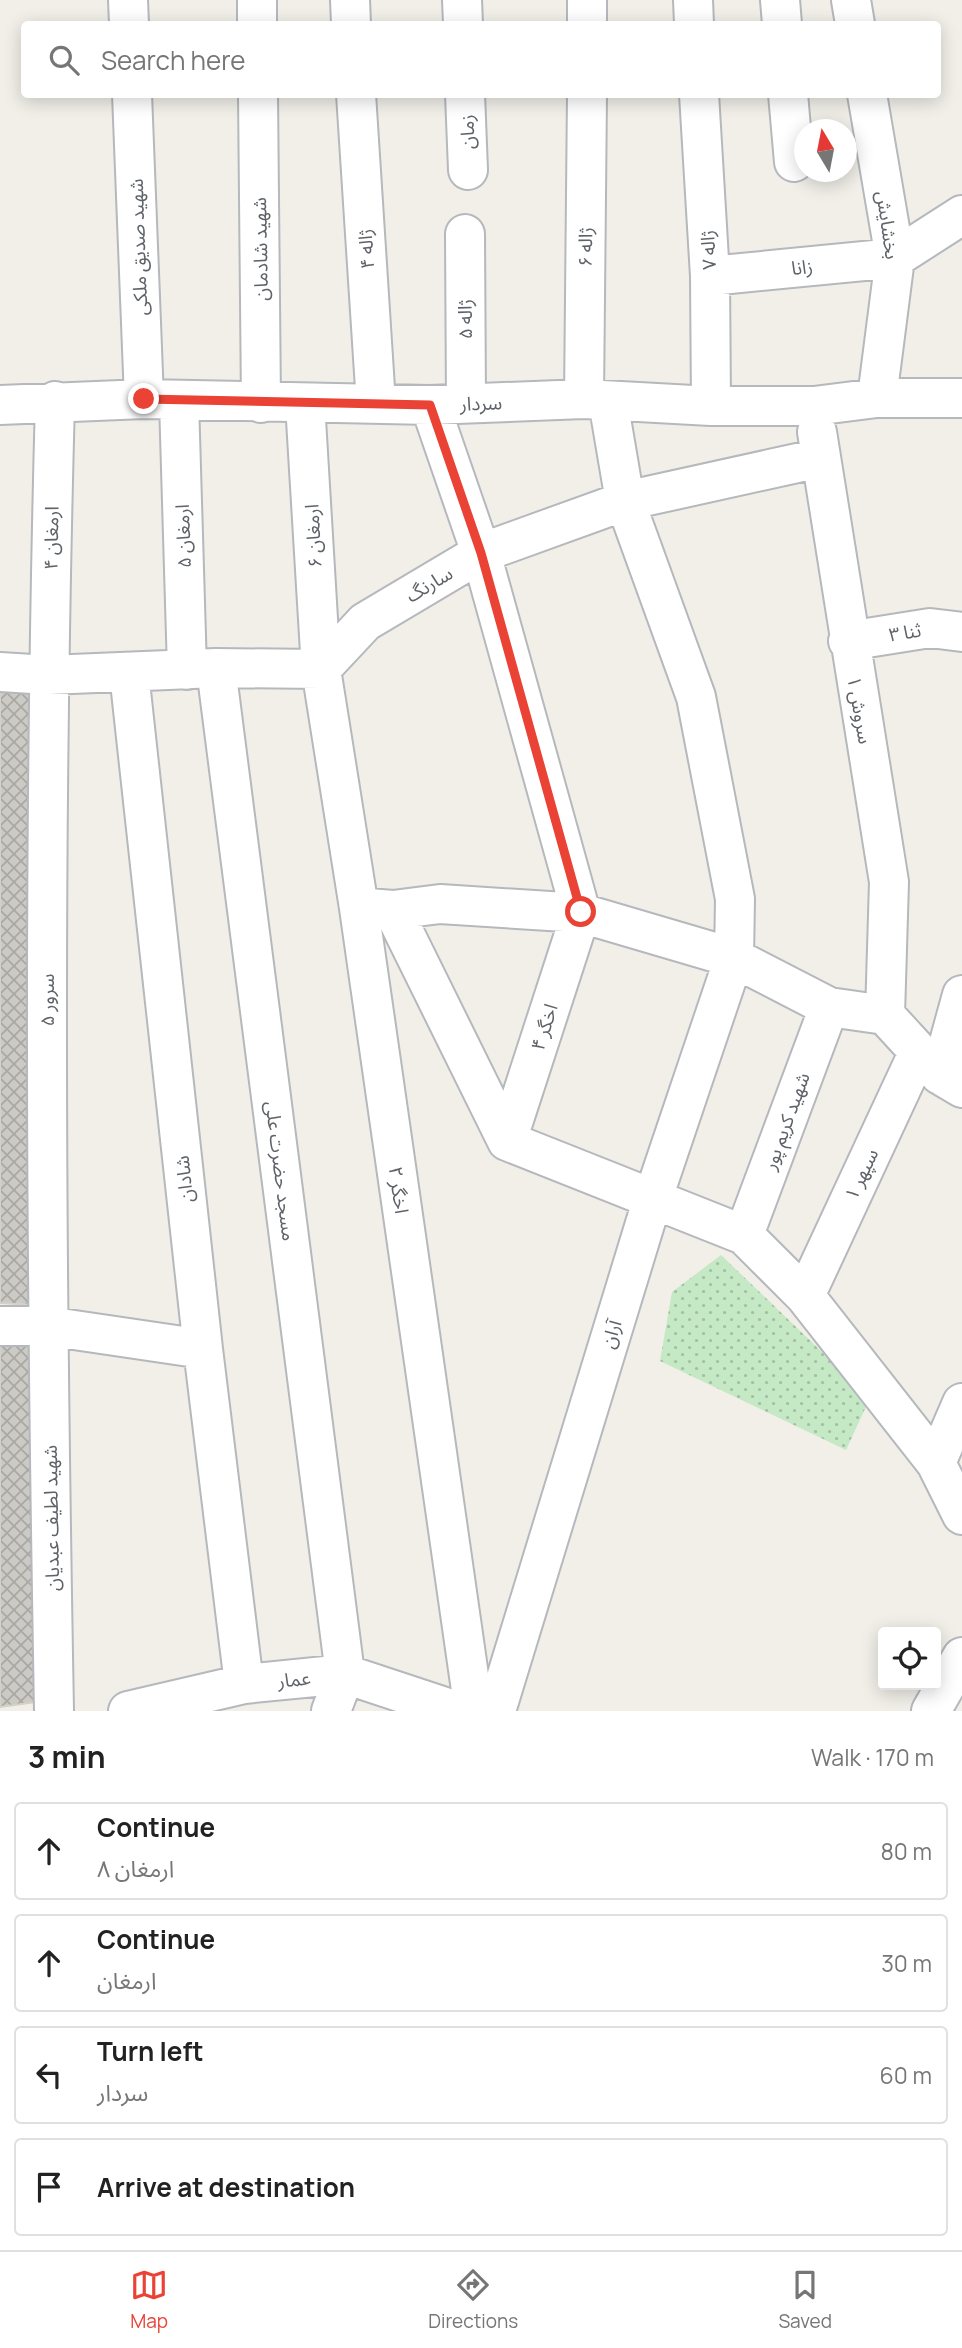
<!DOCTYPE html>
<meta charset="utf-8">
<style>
body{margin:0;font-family:Manrope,"Noto Sans Arabic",sans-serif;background:#f6f6f6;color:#222}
.controls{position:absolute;right:21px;bottom:21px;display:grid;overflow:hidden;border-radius:7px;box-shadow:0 4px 18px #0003}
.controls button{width:63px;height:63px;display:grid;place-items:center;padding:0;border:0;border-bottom:2px solid #e0e0e0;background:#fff;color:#222;font:35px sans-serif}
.compass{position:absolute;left:794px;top:119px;width:63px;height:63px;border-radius:50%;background:#fff;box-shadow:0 4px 18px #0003;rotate:350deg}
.stop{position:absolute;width:21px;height:21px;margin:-16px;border:5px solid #ea4335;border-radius:50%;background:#fff}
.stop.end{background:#ea4335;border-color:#fff;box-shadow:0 2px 7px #0008}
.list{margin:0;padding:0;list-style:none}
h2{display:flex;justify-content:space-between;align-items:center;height:91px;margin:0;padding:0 28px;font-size:30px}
h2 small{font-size:23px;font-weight:400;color:#767676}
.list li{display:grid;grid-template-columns:46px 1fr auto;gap:21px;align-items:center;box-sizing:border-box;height:98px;margin:0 14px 14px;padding:0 14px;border:2px solid #e0e0e0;border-radius:7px}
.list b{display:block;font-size:26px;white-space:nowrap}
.list p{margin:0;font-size:23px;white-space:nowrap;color:#767676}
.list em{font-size:23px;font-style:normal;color:#767676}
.icon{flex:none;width:38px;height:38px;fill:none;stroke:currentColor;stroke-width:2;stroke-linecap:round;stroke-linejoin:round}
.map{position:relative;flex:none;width:962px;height:1711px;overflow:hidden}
.search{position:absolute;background:#fff;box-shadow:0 4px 18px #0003;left:21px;right:21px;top:21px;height:77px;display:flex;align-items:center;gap:18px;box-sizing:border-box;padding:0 24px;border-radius:7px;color:#767676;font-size:26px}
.sheet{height:539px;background:#fff}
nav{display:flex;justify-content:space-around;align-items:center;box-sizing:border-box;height:98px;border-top:2px solid #e0e0e0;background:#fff;font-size:19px;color:#767676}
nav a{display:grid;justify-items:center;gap:4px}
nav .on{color:#ea4335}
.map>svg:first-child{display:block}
.grass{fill:url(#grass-dots)}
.building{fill:url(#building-cross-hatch);stroke:#d6d1c6;stroke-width:2}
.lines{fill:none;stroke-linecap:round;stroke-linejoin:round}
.minor-casing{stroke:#b5b8bc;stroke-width:42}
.minor{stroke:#fff;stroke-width:38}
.route{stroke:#ea4335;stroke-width:9}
.labels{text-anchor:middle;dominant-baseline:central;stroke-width:7;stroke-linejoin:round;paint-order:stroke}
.street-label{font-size:19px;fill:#5f6368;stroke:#fff}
</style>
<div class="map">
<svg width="962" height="1711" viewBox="0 0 962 1711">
<defs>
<pattern id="grass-dots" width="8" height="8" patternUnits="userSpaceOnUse" patternTransform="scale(1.75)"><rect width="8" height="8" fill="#c5e8c5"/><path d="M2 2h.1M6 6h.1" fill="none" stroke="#a3c0a4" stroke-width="1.8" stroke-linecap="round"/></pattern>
<pattern id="building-cross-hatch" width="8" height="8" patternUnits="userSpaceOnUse" patternTransform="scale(1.75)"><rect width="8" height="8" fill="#cccac5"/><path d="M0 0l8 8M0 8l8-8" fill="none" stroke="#a9a8a4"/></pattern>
</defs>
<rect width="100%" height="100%" fill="#f1efe8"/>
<path class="grass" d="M721,1255L870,1398L846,1450L660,1361L672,1292Z"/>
<path class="building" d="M0,684L34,685L33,1305L0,1303Z
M39,1337L44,1701L0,1707V1338Z"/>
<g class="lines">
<defs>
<path id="minor" d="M128,0L129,24
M257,0V24
M350,0L351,24
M462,0L463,24
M693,0L694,24
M780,0L782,24
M851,0L855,24
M587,24V0
M132,94L144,399
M258,94L261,403
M356,94L376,404
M465,94L468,170
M699,94L710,276L711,406
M788,94L794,162
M867,94L895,258L877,398
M465,234L466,403
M710,276L895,258L962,215
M584,399L587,94
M179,401L187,670
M305,403L321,669L359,908L474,1711
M0,405L144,399L430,405L584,399L711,406H814L877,398H962
M430,405L481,553L581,913
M817,432L889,882L885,1015
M848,641L930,628L962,632
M216,668L345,1674L331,1711
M0,672L48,675L216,668L321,669L365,622L481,553L625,501L820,458
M129,673L203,1349L244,1684
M368,908L393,910L440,904L581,913L734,958L829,1007L885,1015L940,1075L962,1088
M393,910L507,1141L744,1235L805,1296L936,1463L962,1515
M940,1075L962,995
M507,1141L581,913
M744,1235L829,1007
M805,1296L918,1053
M0,1326H47L203,1349
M936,1463L962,1403
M54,1711C46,1274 43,838 55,401
M128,1711L244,1684L345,1674L457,1711
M496,1711L652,1201L734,958L735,899L696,697L625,501L608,401
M931,1711L962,1657"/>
</defs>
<use href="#minor" class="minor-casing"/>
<use href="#minor" class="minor"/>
</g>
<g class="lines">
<path class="route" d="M144,399L430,405L481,553L581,912"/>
</g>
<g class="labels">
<g class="street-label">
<text transform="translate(467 132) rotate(-92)">زمان</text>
<text transform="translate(888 225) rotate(82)">بخشایش</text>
<text transform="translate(138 247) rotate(-92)">شهید صدیق ملکی</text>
<text transform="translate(585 247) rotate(-89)">ژاله ۶</text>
<text transform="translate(260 249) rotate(-91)">شهید شادمان</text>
<text transform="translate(366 249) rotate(-94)">ژاله ۴</text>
<text transform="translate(708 250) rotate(-93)">ژاله ۷</text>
<text transform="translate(802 267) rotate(-6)">زانا</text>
<text transform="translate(465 319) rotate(-90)">ژاله ۵</text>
<text transform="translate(481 403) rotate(-2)">سردار</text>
<text transform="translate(183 536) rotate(-92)">ارمغان ۵</text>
<text transform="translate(313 536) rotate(-93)">ارمغان ۶</text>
<text transform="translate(51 538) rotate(-89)">ارمغان ۴</text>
<text transform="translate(429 584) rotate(-31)">سارنگ</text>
<text transform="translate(905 632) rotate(-9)">ثنا ۳</text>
<text transform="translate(860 710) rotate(80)">سروش ۱</text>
<text transform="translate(47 1000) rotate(-90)">سرور ۵</text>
<text transform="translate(544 1027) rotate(-72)">اخگر ۴</text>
<text transform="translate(786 1121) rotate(-70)">شهید کریم پور</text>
<text transform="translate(281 1171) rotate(83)">مسجد حضرت علی</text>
<text transform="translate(861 1174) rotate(-65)">سپهر ۱</text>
<text transform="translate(184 1179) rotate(-96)">شادان</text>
<text transform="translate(399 1190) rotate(82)">اخگر ۲</text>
<text transform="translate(611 1334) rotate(-73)">آران</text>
<text transform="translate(51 1518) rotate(-91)">شهید لطیف عبدیان</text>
<text transform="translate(294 1679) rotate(-6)">عمار</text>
</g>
</g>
</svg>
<div class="controls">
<button><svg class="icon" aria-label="locate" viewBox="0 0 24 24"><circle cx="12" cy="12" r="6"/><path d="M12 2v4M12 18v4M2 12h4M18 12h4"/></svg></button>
</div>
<svg class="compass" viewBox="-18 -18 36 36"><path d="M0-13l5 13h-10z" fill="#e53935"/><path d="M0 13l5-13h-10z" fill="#767676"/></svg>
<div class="stop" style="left:581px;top:912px"></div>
<div class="stop end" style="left:144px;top:399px"></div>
<div class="search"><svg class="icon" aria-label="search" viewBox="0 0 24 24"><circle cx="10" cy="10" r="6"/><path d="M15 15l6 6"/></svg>Search here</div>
</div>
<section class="sheet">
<h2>3 min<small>Walk · 170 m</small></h2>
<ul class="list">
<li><svg class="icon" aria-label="ahead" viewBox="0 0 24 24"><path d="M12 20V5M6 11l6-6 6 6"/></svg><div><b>Continue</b><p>ارمغان ۸</p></div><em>80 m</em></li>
<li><svg class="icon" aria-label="ahead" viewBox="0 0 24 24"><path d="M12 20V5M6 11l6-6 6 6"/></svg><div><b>Continue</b><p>ارمغان</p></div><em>30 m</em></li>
<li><svg class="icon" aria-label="left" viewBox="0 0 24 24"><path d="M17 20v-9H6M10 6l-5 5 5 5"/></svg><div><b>Turn left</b><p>سردار</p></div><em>60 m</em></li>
<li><svg class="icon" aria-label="arrive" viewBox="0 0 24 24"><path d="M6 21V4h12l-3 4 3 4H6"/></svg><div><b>Arrive at destination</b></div></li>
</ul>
</section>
<nav>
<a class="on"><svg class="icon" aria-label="map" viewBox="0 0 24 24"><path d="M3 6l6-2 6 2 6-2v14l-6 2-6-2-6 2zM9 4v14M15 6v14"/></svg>Map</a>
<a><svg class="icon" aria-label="directions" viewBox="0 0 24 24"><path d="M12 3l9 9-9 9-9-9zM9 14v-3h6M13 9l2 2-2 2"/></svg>Directions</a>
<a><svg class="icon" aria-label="saved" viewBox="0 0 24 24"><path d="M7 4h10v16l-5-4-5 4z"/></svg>Saved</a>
</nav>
